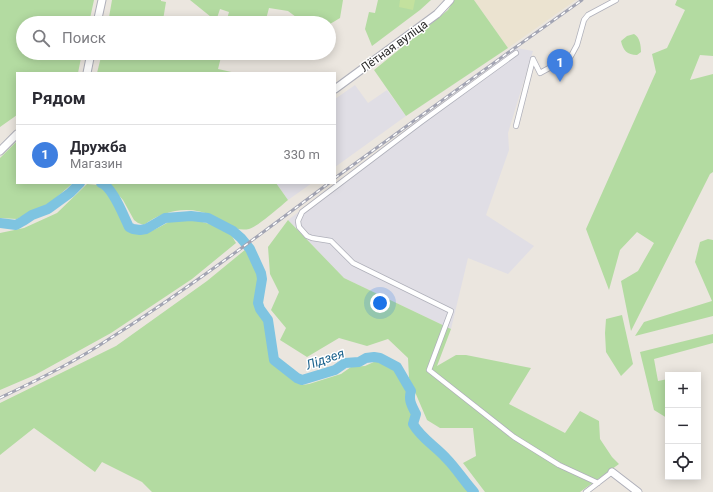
<!DOCTYPE html>
<html lang="ru">
<meta charset="utf-8">
<style>
body{margin:0;font-family:Roboto,sans-serif;background:#f2f2f3;color:#2b2b33}
.controls{position:absolute;right:12px;bottom:12px;display:grid;overflow:hidden;border-radius:0px;box-shadow:0 2px 10px #0003}
.controls button{width:36px;height:36px;display:grid;place-items:center;padding:0;border:0;border-bottom:1px solid #e1e1e2;background:#fff;color:#2b2b33;font:20px sans-serif}
.you{position:absolute;left:380px;top:303px;width:14px;height:14px;margin:-10px;border:3px solid #fff;border-radius:50%;background:#1a73e8;box-shadow:0 0 0 6px #1a73e833}
.badge{display:grid;place-items:center;width:26px;height:26px;border-radius:50%;background:#0f766e;color:#fff;font-size:13px;font-weight:700}
.pin{position:absolute;translate:-50% -33px;filter:drop-shadow(0 1px 2px #0008)}
.pin::after{content:'';position:absolute;top:21px;width:14px;height:12px;background:inherit;clip-path:polygon(0 0,100% 0,50% 100%)}
.list{margin:0;padding:0;list-style:none}
h2{display:flex;justify-content:space-between;align-items:center;height:52px;margin:0;padding:0 16px;font-size:17px}
h2 small{font-size:13px;font-weight:400;color:#7c7c81}
.list li{display:grid;grid-template-columns:26px 1fr auto;gap:12px;align-items:center;box-sizing:border-box;height:60px;padding:0 16px;border-top:1px solid #e1e1e2}
.list b{display:block;font-size:15px;white-space:nowrap}
.list p{margin:0;font-size:13px;white-space:nowrap;color:#7c7c81}
.list em{font-size:13px;font-style:normal;color:#7c7c81}
.icon{flex:none;width:22px;height:22px;fill:none;stroke:currentColor;stroke-width:2;stroke-linecap:round;stroke-linejoin:round}
.map{position:relative;flex:none;width:713px;height:492px;overflow:hidden}
.search{position:absolute;background:#fff;box-shadow:0 2px 10px #0003;left:16px;top:16px;width:320px;height:44px;display:flex;align-items:center;gap:10px;box-sizing:border-box;padding:0 14px;border-radius:22px;color:#7c7c81;font-size:15px}
.panel{position:absolute;background:#fff;box-shadow:0 2px 10px #0003;left:16px;top:72px;width:320px;height:112px;border-radius:0px}
.map>svg:first-child{display:block}
.industrial{fill:#e0dee5}
.education{fill:#ebe3d0}
.green{fill:#b3dba1}
.pitch{fill:#c3e19e}
.lines{fill:none;stroke-linecap:round;stroke-linejoin:round}
.river{stroke:#7ec4e1;stroke-width:10}
.street-casing{stroke:#afb0ba;stroke-width:6}
.secondary-casing{stroke:#afb0ba;stroke-width:9}
.street{stroke:#fff;stroke-width:4.5}
.secondary{stroke:#fff;stroke-width:7}
.rail-casing{stroke:#a2a4b3;stroke-width:3}
.rail{stroke:#fff;stroke-width:1.5;stroke-dasharray:4.5;stroke-linecap:butt}
.labels{text-anchor:middle;dominant-baseline:central;stroke-width:3;stroke-linejoin:round;paint-order:stroke}
.street-label{font-size:12px;fill:#2b2b2b;stroke:#fff}
.water-label{font-size:13px;font-style:italic;fill:#1d638d;stroke:#fff}
</style>
<div class="map">
<svg width="713" height="492" viewBox="0 0 713 492">
<rect width="100%" height="100%" fill="#ebe6df"/>
<path class="industrial" d="M517,48L533,51L508,133L509,150L486,215L534,246L508,274L468,258L451,329L344,278L288,220Z
M355,85L368,103L387,90L406,116L335,167V99Z
M276,183H312L288,200Z"/>
<path class="education" d="M474,0H576L508,48Z"/>
<path class="green" d="M0,0H94L89,23H23V53H82L78,73H17V115L0,127Z
M112,0H161V1L166,2L163,20L166,23H108Z
M190,0H343L340,18L330,24L296,17L288,11L269,8L265,23H233L227,19L229,12L220,9L216,21Z
M378,0H431L420,10L372,46L365,29L369,12L375,13Z
M454,0H474L508,48L406,116L374,70L448,10Z
M677,0H713V56L700,55L690,80L713,74V172L710,174L631,331L621,281L638,271L654,243L637,232L620,250L609,290L586,229L656,72L652,54L667,48L685,10L675,5Z
M634,34C640,37 641,46 641,52L637,55C627,55 623,50 621,41L627,36Z
M102,53H222L218,69L236,73H97Z
M17,141V183H73L50,203L17,219L0,218V158Z
M108,183H276L288,200C281,206 256,228 249,229C235,232 225,222 213,216C189,205 164,210 144,225L138,223L134,220L123,200Z
M87,184L98,185L111,197L120,215L130,230C134,231 140,232 145,232C154,232 166,222 176,219C188,216 222,226 231,235C233,237 234,240 236,243L192,279L111,333L35,375L0,390V233L24,228L57,213Z
M288,220L344,278L451,329L437,366L456,355H466L531,368L509,404L565,433L580,411L599,421L600,439L612,457L619,464L580,492H485L463,463L476,456L473,428H440L427,420L409,378L408,358L388,339L367,346L339,338L307,357L280,340L286,328L271,310L279,292L270,274L268,247Z
M708,239L713,240V316L635,336L644,322L712,301L695,262L700,242Z
M246,249L259,274L257,292L259,305L267,319L271,334L270,352L272,360L302,385L309,384L341,374L351,367L365,366L376,361L400,372L408,389L409,403L415,412L413,423L415,431L420,437L434,448L470,492H152L142,482L102,462L95,472L34,428L0,455V403L116,346L207,281Z
M622,315L633,364L621,376L606,352L605,333L606,319Z
M713,334V343L654,359L658,381L668,379V417L667,418L654,410L640,352Z"/>
<path class="pitch" d="M400,0H415L413,10L399,7Z"/>
<g class="lines">
<path class="river" d="M101,183C113,187 123,215 129,227L133,229L140,230L146,229L165,218L191,216L208,218L233,231L241,238L250,249L261,273L262,279L258,303L260,309L268,320L274,360L297,378L302,380L335,370L345,363L359,362L366,358L374,357L380,358L397,367L411,391C408,400 412,406 416,414L413,424C421,438 435,446 446,458C456,468 464,481 474,492
M0,223L16,225L23,221L32,215L48,209L70,193L80,183"/>
<defs>
<path id="street" d="M516,53L421,122L302,212L298,221L299,227L307,236L312,238L331,241L353,263L451,311L429,370L514,437L559,465L598,483
M533,59L540,73L571,56L577,45L584,20L588,15L616,0
M516,126L533,59
M586,492L612,472"/>
<path id="secondary" d="M97,23L102,0
M87,73L91,53
M335,89L437,14L450,0
M0,151L17,134
M612,472L638,492"/>
</defs>
<use href="#street" class="street-casing"/>
<use href="#secondary" class="secondary-casing"/>
<use href="#street" class="street"/>
<use href="#secondary" class="secondary"/>
<defs>
<path id="rail" d="M335,178L509,52L582,0
M0,398C37,380 75,362 109,339C185,291 257,237 329,183"/>
</defs>
<use href="#rail" class="rail-casing"/>
<use href="#rail" class="rail"/>
</g>
<g class="labels">
<g class="street-label">
<text transform="translate(394 46) rotate(-36)">Лётная вуліца</text>
</g>
<g class="water-label">
<text transform="translate(325 359) rotate(-19)">Лідзея</text>
</g>
</g>
</svg>
<div class="controls">
<button>+</button>
<button>−</button>
<button><svg class="icon" aria-label="locate" viewBox="0 0 24 24"><circle cx="12" cy="12" r="6"/><path d="M12 2v4M12 18v4M2 12h4M18 12h4"/></svg></button>
</div>
<div class="you"></div>
<div class="pin badge" style="left:560px;top:82px;background:#3f7fe0">1</div>
<div class="search"><svg class="icon" aria-label="search" viewBox="0 0 24 24"><circle cx="10" cy="10" r="6"/><path d="M15 15l6 6"/></svg>Поиск</div>
<section class="panel">
<h2>Рядом<small></small></h2>
<ul class="list">
<li><span class="badge" style="background:#3f7fe0">1</span><div><b>Дружба</b><p>Магазин</p></div><em>330 m</em></li>
</ul>
</section>
</div>
